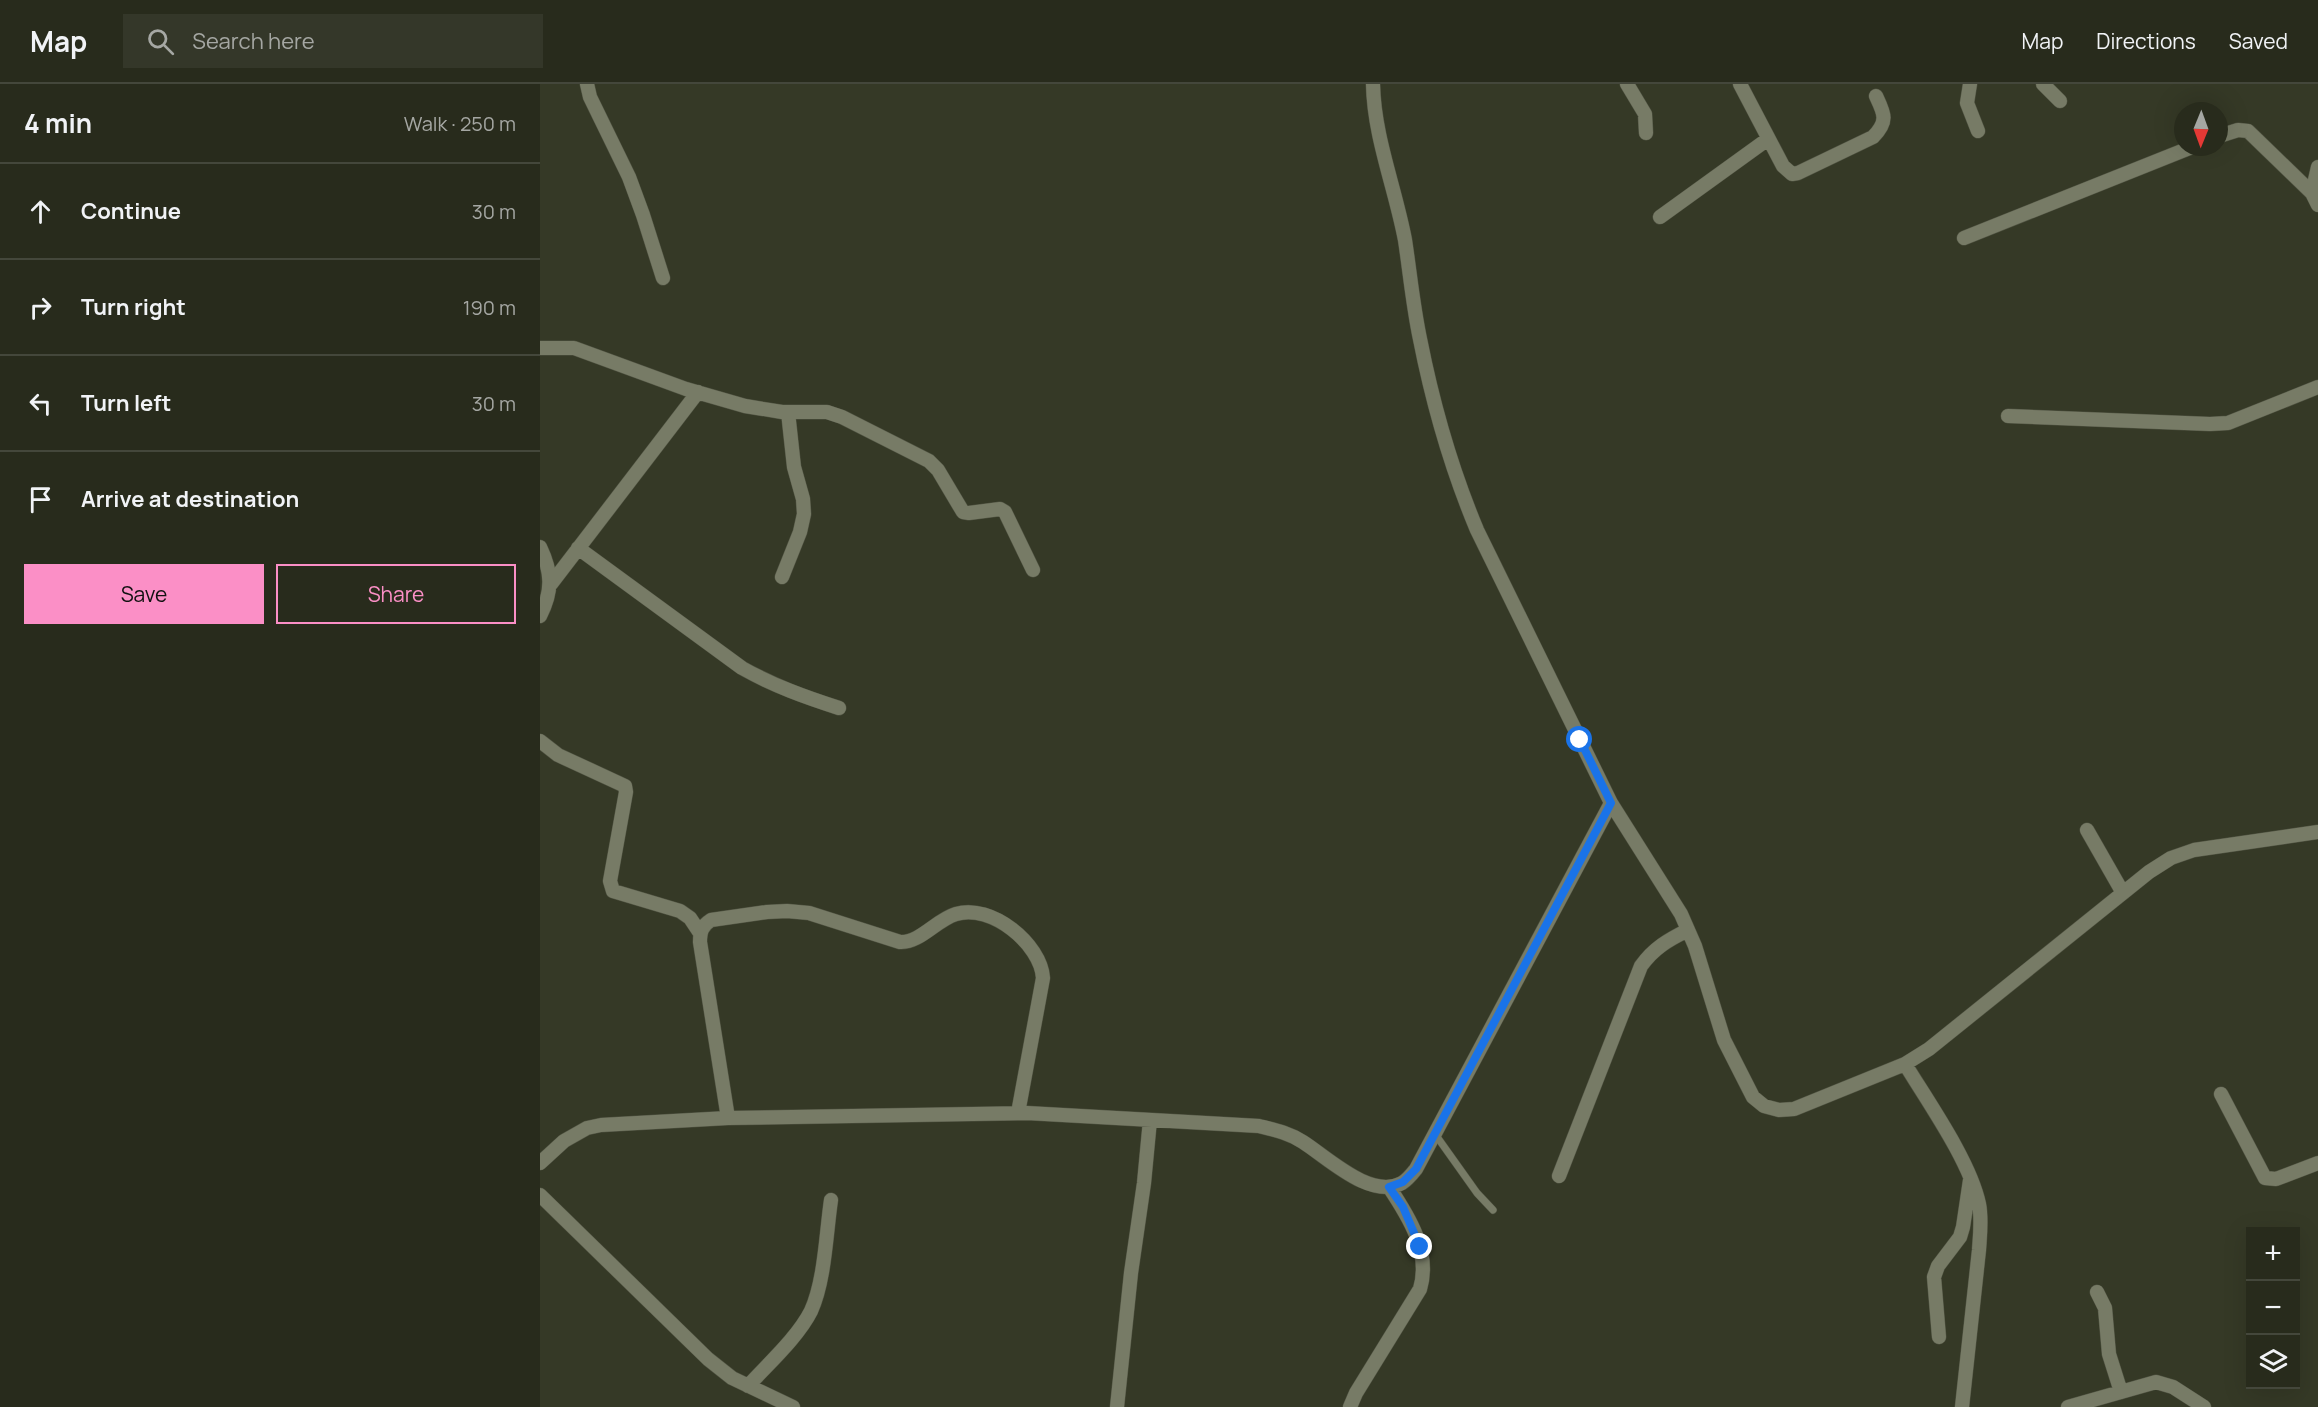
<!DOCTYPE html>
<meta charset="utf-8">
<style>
body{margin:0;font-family:Manrope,sans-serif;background:#343729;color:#f1f3f6}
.controls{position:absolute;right:18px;bottom:18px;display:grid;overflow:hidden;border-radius:0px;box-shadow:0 6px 24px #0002}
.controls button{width:54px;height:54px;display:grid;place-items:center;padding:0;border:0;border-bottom:2px solid #44473b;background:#282b1c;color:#f1f3f6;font:30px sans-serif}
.compass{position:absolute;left:1634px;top:18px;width:54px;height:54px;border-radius:50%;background:#282b1c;box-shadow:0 6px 24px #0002;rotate:181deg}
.stop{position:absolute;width:18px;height:18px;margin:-14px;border:4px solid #1a73e8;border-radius:50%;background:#fff}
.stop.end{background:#1a73e8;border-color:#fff;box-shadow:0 2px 6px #0008}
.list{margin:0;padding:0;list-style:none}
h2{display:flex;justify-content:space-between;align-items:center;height:78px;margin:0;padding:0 24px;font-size:26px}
h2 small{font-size:20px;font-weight:400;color:#a5a7a3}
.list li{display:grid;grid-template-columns:39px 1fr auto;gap:18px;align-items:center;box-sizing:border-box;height:96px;padding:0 24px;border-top:2px solid #44473b}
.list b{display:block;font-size:22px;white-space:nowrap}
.list em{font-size:20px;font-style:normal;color:#a5a7a3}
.actions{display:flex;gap:12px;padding:18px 24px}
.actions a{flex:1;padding:14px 0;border:2px solid #fb8fc6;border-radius:0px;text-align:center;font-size:21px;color:#fb8fc6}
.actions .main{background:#fb8fc6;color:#111}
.icon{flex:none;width:33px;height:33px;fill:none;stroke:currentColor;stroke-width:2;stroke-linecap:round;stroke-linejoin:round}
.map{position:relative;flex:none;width:1778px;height:1323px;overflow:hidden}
header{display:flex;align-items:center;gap:36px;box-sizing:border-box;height:84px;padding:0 30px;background:#282b1c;border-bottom:2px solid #44473b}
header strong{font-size:28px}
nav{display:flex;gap:33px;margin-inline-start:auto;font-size:21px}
.search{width:420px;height:54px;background:#343729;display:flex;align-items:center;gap:15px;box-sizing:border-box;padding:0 21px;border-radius:0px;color:#a5a7a3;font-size:22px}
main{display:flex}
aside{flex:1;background:#282b1c}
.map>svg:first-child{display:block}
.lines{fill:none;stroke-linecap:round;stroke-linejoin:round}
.lane-casing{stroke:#515443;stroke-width:8}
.street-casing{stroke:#515443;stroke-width:15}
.lane{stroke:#777b66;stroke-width:7}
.street{stroke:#777b66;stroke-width:14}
.route{stroke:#1a73e8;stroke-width:8}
</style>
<header>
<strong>Map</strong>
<div class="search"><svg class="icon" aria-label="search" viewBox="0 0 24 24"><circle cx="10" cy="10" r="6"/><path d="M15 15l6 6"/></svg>Search here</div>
<nav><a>Map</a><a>Directions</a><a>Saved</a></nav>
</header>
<main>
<aside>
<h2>4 min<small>Walk · 250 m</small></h2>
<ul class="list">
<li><svg class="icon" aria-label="ahead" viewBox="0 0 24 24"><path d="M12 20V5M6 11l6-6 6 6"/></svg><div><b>Continue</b></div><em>30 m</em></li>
<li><svg class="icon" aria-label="right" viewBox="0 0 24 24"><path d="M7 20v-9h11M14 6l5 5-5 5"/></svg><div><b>Turn right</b></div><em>190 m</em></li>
<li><svg class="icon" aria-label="left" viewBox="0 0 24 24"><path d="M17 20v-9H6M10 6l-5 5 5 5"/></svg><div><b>Turn left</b></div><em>30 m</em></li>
<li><svg class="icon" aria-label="arrive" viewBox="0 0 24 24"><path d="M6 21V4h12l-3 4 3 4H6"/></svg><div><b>Arrive at destination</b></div></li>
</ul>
<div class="actions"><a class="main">Save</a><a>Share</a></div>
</aside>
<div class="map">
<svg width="1778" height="1323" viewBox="0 0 1778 1323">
<rect width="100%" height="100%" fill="#353926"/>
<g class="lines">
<defs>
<path id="lane" d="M895,1050L937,1109L953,1126"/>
<path id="street" d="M47,0L50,13L89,93L103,131L123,194
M833,0C834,53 855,103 865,156C870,189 873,222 880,255C893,321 911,384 937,446L1071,719L1141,830L1155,862L1184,956L1213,1013L1224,1022L1239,1026L1254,1025L1365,980L1389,965L1609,788L1631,774L1654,766L1778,748
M1087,0L1105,30L1106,49
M1200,0L1243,82L1252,90L1258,89L1333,53C1349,37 1344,29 1336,12
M1430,0L1427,19L1438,47
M1503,0L1520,17
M1679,52L1698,46L1708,47L1772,109
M1778,83L1772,109L1778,121
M1120,133L1228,55
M1424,154L1652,63
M0,264H34L146,305L205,322L242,328H287L302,333L389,377L398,386L423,428L429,429L460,425L465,428L493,486
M1468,332L1670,340L1688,339L1778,303
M0,463C12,488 13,507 0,532
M38,464L202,584C234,602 265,613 299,624
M242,493L260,448L264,430L263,415L254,383L248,328
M11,500L158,308
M0,657L18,671L85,702L86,708L70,797L73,807L140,827L150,834L160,849
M1547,746L1583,809
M1365,980C1388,1018 1430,1077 1439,1120C1442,1135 1440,1151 1439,1166L1422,1323
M1681,1010L1725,1094L1736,1095L1778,1079
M188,1034L160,858C160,847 162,842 171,836L227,828L247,827L269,829L360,858C380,859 396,836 416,830C451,819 501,860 503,894L478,1029
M0,1079L24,1057L47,1044L61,1041L188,1034L487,1029L719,1042C735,1046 749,1049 763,1058C788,1074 831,1116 862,1099C867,1096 872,1090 876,1085L1071,719
M1019,1092L1101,882C1114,864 1128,856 1148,846
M0,1111L168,1275L192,1294L253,1323
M1557,1208L1565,1224L1569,1270L1581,1308
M1399,1253L1394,1193L1398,1182L1420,1153L1423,1143L1430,1096
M208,1302C228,1280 258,1253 271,1227C285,1196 286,1150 291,1116
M577,1323L591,1189L604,1099L610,1036
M810,1323L816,1309L880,1205C891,1168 869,1133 849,1103
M1528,1323L1616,1298L1633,1303L1664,1323"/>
</defs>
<use href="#lane" class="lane-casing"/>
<use href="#street" class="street-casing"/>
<use href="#lane" class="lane"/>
<use href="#street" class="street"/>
</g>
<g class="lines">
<path class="route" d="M880,1163L863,1123L849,1103L863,1098L876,1085L1071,719L1040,656"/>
</g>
</svg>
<div class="controls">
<button>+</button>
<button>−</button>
<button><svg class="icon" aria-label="layers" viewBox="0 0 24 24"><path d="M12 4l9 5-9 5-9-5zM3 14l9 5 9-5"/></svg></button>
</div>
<svg class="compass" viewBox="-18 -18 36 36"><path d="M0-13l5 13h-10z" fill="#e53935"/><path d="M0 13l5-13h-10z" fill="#a5a7a3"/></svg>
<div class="stop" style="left:1040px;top:656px"></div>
<div class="stop end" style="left:880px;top:1163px"></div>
</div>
</main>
